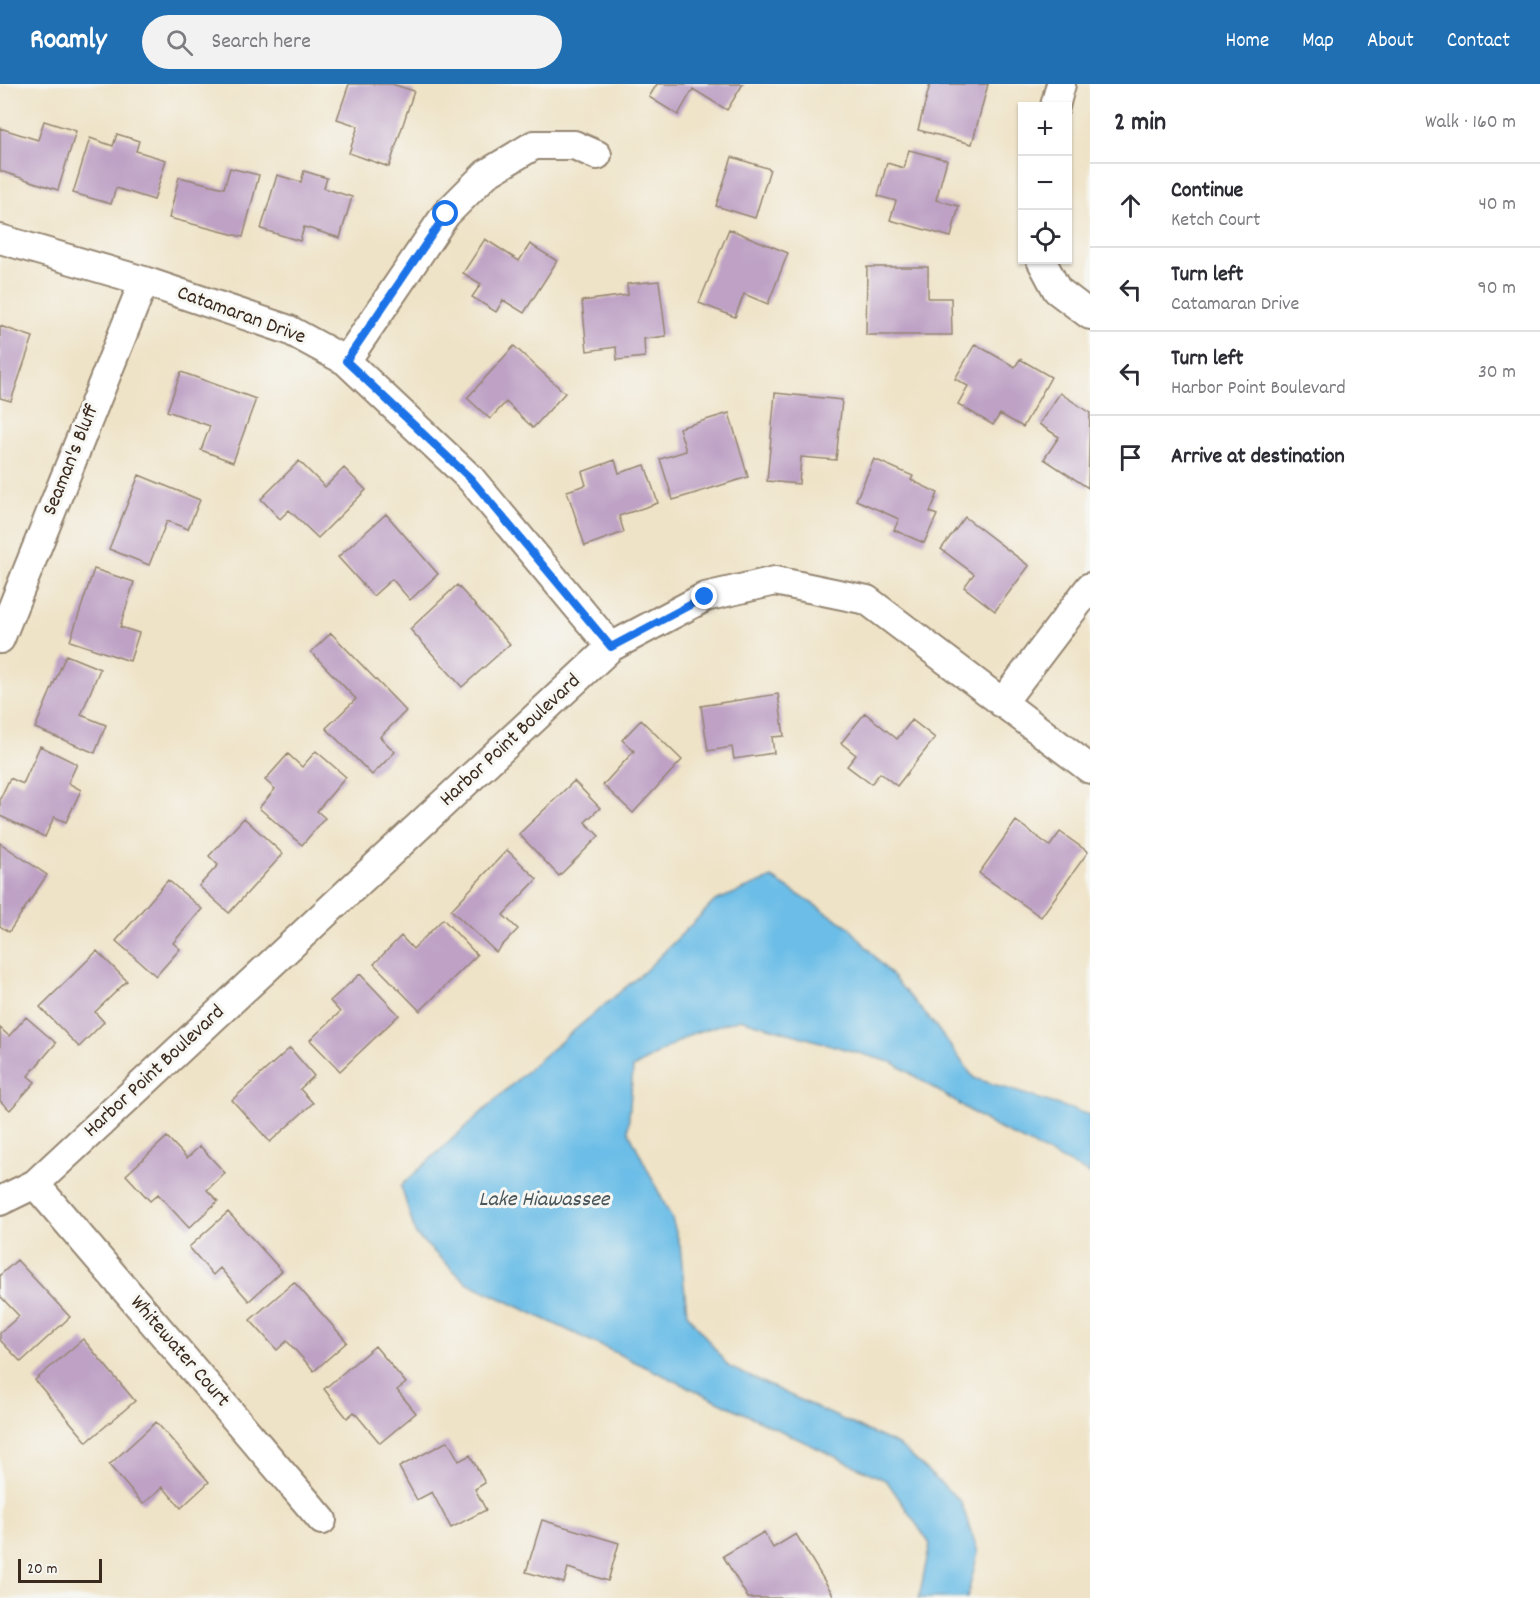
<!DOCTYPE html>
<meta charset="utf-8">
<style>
body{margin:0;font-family:Dekko,sans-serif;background:#f2f2f3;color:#2b2b33}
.controls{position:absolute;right:18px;top:18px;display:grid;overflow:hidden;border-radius:0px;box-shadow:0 2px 4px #0004}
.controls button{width:54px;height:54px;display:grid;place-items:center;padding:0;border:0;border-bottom:2px solid #e1e1e2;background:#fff;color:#2b2b33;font:30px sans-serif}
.scale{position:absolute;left:18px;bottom:15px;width:84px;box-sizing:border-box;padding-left:6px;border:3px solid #3b2a1e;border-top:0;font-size:16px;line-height:21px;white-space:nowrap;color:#3b2a1e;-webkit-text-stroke:4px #f6f6f2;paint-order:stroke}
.stop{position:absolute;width:18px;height:18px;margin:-14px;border:4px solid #1a73e8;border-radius:50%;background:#fff}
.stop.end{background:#1a73e8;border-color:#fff;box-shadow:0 2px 6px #0008}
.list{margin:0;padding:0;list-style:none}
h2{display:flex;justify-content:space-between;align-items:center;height:78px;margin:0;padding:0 24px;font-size:26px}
h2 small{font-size:20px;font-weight:400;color:#7c7c81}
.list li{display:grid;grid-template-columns:39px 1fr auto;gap:18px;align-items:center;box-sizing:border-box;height:84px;padding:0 24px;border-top:2px solid #e1e1e2}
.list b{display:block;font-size:22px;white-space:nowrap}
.list p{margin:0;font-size:20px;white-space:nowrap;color:#7c7c81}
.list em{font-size:20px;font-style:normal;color:#7c7c81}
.icon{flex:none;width:33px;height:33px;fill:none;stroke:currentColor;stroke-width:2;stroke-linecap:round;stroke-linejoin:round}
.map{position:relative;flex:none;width:1090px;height:1514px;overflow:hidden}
header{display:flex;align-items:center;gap:36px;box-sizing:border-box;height:84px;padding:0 30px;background:#1f6fb2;color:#fff}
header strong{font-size:28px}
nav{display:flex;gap:33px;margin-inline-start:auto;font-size:21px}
.search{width:420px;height:54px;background:#f2f2f3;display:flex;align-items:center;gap:15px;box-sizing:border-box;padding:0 21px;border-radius:33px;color:#7c7c81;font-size:22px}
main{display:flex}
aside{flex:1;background:#fff}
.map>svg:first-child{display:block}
.water{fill:#6cbde7;stroke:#547482;stroke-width:1.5}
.building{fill:#bea1c5}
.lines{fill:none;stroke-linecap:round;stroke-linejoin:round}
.street-casing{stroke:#958672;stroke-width:32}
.street{stroke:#fff;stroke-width:28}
.route{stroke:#1a73e8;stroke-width:8}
.labels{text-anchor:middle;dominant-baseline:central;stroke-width:6;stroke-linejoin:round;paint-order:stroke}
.street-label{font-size:21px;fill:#3b2a1e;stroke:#f6f6f2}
.water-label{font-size:22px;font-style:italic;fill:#4a565a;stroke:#f6f6f2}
</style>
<header>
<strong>Roamly</strong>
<div class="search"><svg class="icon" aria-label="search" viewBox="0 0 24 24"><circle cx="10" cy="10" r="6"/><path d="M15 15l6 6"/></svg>Search here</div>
<nav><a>Home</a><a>Map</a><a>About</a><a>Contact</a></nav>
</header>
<main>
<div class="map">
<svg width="1090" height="1514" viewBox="0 0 1090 1514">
<rect width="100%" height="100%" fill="#f6f6f2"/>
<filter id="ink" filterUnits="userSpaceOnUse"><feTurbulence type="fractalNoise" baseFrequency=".0167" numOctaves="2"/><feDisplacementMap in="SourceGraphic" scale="12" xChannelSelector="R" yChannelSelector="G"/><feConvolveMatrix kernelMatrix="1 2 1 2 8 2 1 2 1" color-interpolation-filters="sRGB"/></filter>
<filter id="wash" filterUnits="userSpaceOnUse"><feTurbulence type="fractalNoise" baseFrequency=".008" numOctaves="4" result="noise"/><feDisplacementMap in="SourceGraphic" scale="24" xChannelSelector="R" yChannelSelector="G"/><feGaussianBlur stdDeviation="1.35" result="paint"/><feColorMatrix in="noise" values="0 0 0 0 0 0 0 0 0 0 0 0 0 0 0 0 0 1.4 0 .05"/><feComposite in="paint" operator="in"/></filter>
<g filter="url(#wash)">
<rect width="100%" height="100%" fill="#efe3c7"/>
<path class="water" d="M772,794L848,842L934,940L974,994L1090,1031V1090L994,1042L894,979L740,935L691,950L633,984L628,1046L672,1135L680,1161L687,1229L729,1283L900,1362L961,1418L978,1468L967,1514H919L930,1460L887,1397L466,1198L416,1151L401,1102L540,975L645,887L715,817Z"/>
<g id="blocks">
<path class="building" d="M349,0H392L414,7L389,83L349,69L358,42L337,35Z
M657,0H743L727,26L693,5L678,31L649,13Z
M930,0H988L972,60L918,46Z
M44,37L76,47L58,106L0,87V44L38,56Z
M117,50L139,57L136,67L166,76L154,116L116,104L111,120L73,109L90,54L113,62Z
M909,66L947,76L936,116L959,122L951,153L890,136L896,117L878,112L887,79L904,84Z
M732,73L770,85L755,134L716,122Z
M230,84L259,91L243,153L169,134L179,93L224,104Z
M304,87L327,94L324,104L352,113L340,154L304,143L300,157L261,145L277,91L301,98Z
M729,145L788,169L768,220L744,210L735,233L699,219Z
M485,155L519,177L530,160L557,177L524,229L503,216L496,228L472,213L481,200L463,189Z
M867,183H928V214H951L952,251H866Z
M659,197L666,252L644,255L645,273L617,276L616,263L587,267L582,217L628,211L627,200Z
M0,242L33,253L11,317L0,314Z
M975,260L1015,283L1020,275L1051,293L1023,343L1000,330L993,341L958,320L968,302L955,295Z
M514,262L565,309L533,344L506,318L490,335L467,314Z
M181,288L256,315L233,378L201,366L210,342L167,327Z
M775,309L842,316L836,376L801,373L799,400L767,397Z
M1060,309L1090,329L1088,404L1044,375L1059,353L1039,340Z
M729,329L748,393L673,416L660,375L686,367L679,344Z
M874,375L913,392L911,396L938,409L930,428L937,431L924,459L894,446L899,435L856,416Z
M615,376L619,389L645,381L658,419L619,432L624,448L585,462L567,407L586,401L582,388Z
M299,377L325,403L344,384L366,406L318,454L289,426L280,435L261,415Z
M139,391L200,416L188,445L167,437L149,481L109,465Z
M386,430L438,490L410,516L392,495L373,512L338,473Z
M965,433L1029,482L995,527L964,503L974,490L941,465Z
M94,485L134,498L120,543L139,549L130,577L70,557Z
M457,501L510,560L462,603L410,545Z
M331,549L406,627L380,653L395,668L372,691L326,644L356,615L311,568Z
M66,571L100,585L81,631L106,641L95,669L35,644Z
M778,610L784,652L772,653L774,669L734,675L732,663L708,667L701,622Z
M865,629L897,655L912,636L935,654L897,702L880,689L871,700L847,682L856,671L841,659Z
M641,636L682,676L633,729L603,701L634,667L622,656Z
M40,662L77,680L68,699L81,706L66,738L54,733L45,753L0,732V715L10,694L23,700Z
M316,667L346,693L317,727L325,734L302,761L259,724L275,705L265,696L288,670L302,683Z
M574,697L600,724L585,738L599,752L559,792L519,750Z
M244,734L283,770L229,829L199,802L218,781L209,772Z
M1016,737L1050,762L1060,748L1088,768L1041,833L979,789Z
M0,759L47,791L9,848L0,842Z
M507,766L537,795L503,831L518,845L496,868L451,826Z
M168,796L202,825L173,859L180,865L156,892L116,857Z
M443,835L477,871L420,927L374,880L401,852L413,865Z
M97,867L127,897L95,928L104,938L79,963L40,923Z
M360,890L399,931L340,987L310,956L340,928L330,917Z
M26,933L56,959L28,992L35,998L10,1026L0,1017V944L9,952Z
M290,964L314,992L300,1005L313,1019L270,1058L232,1016Z
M167,1053L187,1074L200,1062L225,1089L207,1106L218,1117L189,1144L158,1110L150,1117L126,1091Z
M228,1128L282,1187L249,1217L220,1184L213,1191L189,1163Z
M17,1176L70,1233L21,1278L0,1256V1249L19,1232L0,1212V1191Z
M294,1198L347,1258L314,1287L287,1257L277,1266L250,1236Z
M83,1255L135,1317L87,1358L35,1296Z
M375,1262L406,1299L397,1306L416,1329L380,1359L354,1328L347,1334L324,1305Z
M156,1338L209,1398L181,1424L163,1403L143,1420L109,1381Z
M448,1357L459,1377L470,1371L485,1399L475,1405L486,1426L451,1444L432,1408L417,1416L399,1383Z
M542,1436L619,1459L608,1497L568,1484L564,1499L526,1488Z
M764,1448L773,1464L796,1450L835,1514H748L723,1472Z"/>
</g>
</g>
<g filter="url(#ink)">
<use href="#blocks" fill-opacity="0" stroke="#958672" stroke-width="1.5"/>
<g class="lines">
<defs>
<path id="street" d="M1055,22L1061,0
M0,155L144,197L289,246L346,277L471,395L611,563
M1041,176L1057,206L1090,231
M346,277L446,130L486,90L534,61H574L597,71
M0,555L144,197
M1002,619L1090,503
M35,1100L322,1436
M0,1117L35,1100L611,563L705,513L775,497L867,516L1090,685"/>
</defs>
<use href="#street" class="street-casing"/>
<use href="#street" class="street"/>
</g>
</g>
<g class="lines" filter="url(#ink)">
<path class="route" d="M446,130L346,277L471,395L611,563L705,513"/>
</g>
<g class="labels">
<g class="street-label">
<text transform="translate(241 232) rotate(20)">Catamaran Drive</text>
<text transform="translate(72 376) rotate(-68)">Seaman's Bluff</text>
<text transform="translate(511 657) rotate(-43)">Harbor Point Boulevard</text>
<text transform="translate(155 988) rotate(-43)">Harbor Point Boulevard</text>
<text transform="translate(179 1268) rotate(49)">Whitewater Court</text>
</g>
<g class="water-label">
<text x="544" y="1116">Lake Hiawassee</text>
</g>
</g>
</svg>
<div class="controls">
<button>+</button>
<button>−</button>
<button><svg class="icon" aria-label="locate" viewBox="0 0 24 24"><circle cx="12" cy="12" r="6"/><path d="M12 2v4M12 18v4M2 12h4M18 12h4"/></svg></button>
</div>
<div class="scale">20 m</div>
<div class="stop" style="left:446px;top:130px"></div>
<div class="stop end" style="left:705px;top:513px"></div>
</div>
<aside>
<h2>2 min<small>Walk · 160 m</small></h2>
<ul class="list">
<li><svg class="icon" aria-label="ahead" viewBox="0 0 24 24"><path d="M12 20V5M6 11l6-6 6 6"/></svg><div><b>Continue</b><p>Ketch Court</p></div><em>40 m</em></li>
<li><svg class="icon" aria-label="left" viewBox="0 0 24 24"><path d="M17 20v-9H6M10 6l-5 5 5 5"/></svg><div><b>Turn left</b><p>Catamaran Drive</p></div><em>90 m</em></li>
<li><svg class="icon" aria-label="left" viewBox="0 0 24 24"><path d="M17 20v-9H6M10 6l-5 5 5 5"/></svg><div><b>Turn left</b><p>Harbor Point Boulevard</p></div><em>30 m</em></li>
<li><svg class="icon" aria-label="arrive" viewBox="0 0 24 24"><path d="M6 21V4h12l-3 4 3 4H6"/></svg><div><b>Arrive at destination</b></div></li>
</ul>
</aside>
</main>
